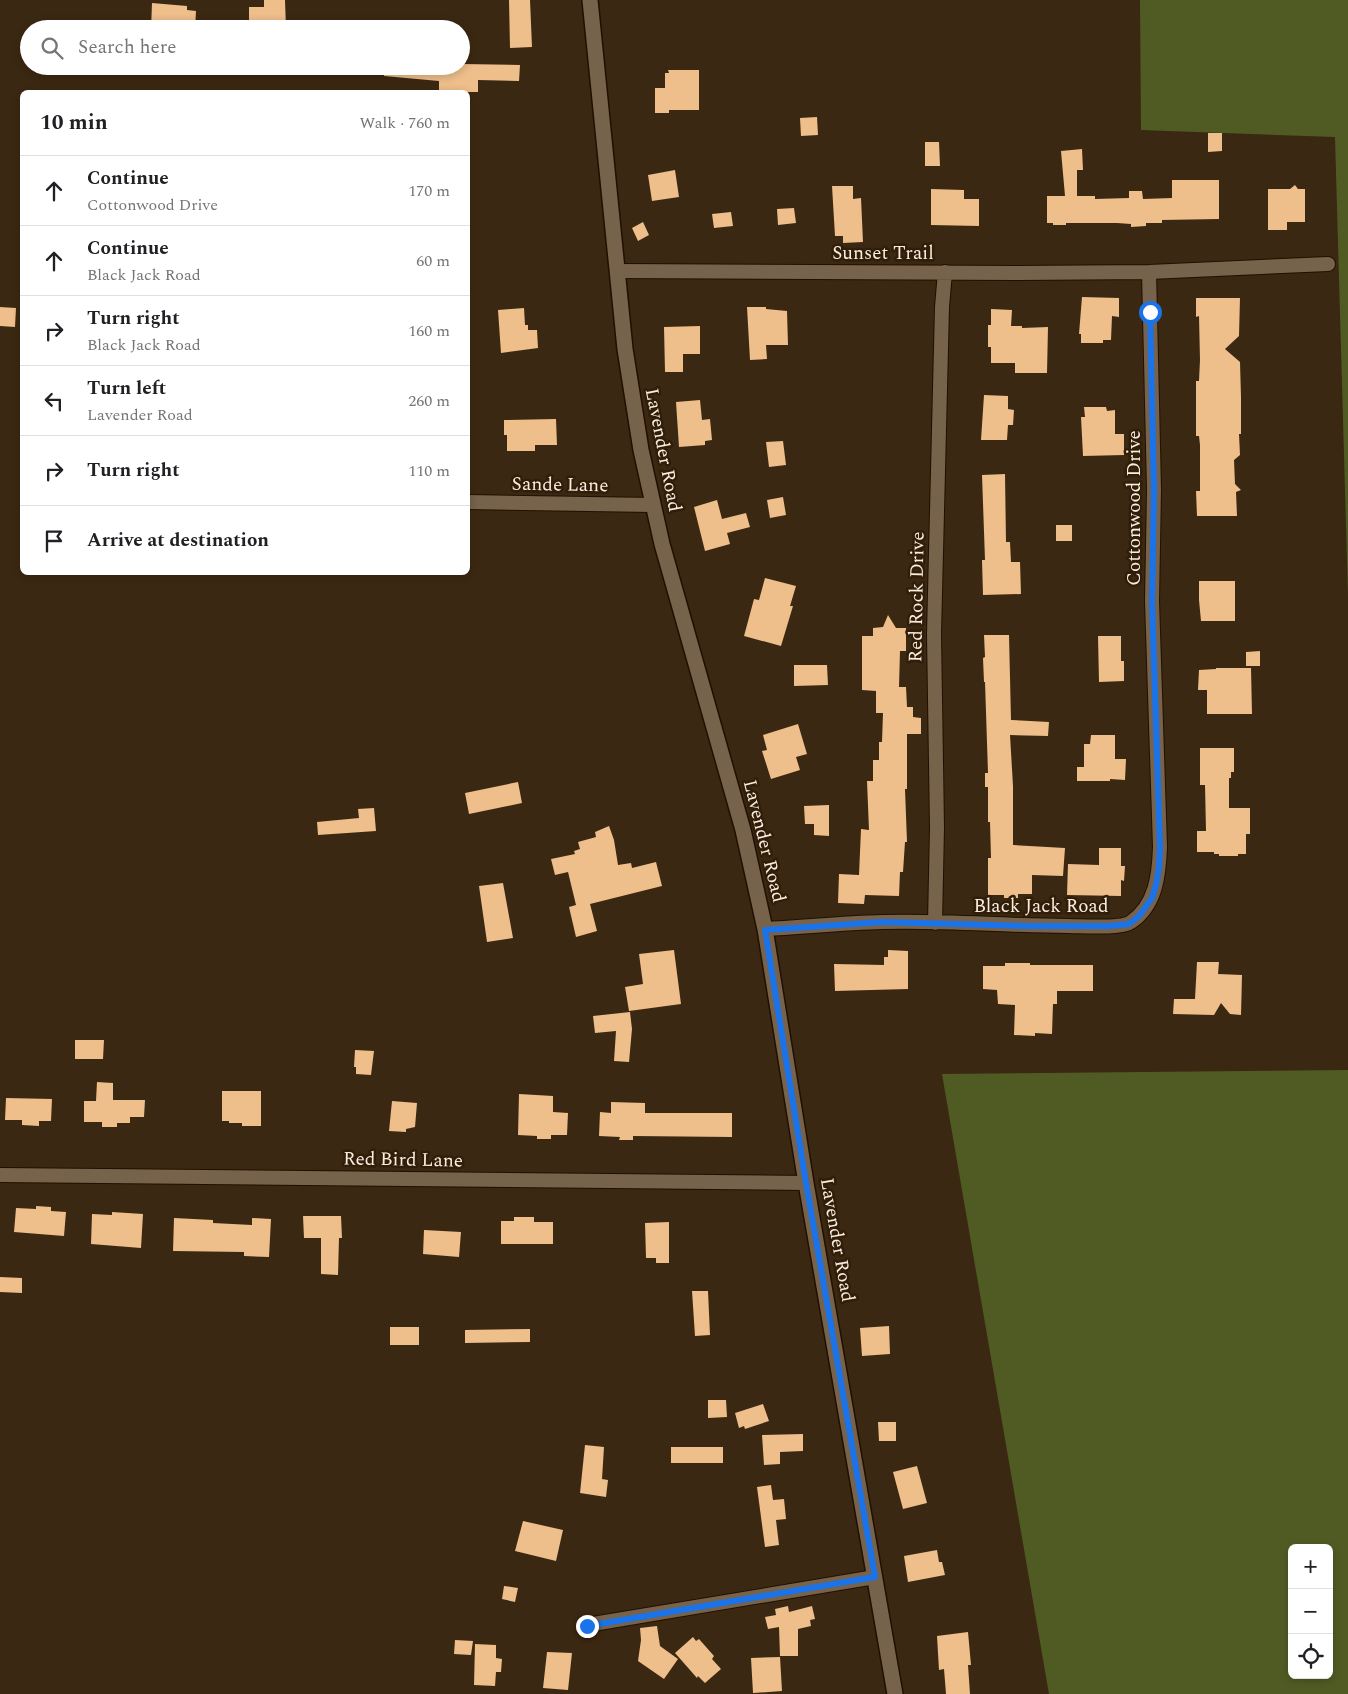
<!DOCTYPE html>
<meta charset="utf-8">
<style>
body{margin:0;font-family:Spectral,serif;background:#f2f2f2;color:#202124}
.controls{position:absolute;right:15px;bottom:15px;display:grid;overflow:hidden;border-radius:8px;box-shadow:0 2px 8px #0003}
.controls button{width:45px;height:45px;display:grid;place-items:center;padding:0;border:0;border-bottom:1px solid #e0e0e0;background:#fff;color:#202124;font:25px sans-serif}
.stop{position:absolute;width:15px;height:15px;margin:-11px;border:4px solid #1a73e8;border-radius:50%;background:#fff}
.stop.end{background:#1a73e8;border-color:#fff;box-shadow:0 1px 5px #0008}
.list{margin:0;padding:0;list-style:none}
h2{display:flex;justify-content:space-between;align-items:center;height:65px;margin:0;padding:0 20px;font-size:21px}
h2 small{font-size:16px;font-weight:400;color:#757577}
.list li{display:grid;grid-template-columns:32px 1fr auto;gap:15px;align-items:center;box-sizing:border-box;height:70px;padding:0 20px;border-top:1px solid #e0e0e0}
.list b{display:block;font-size:19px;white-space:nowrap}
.list p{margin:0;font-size:16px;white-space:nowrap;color:#757577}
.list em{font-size:16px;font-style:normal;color:#757577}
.icon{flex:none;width:28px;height:28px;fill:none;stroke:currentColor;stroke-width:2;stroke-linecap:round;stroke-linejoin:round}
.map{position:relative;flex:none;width:1348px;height:1694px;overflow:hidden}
.search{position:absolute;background:#fff;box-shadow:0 2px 8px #0003;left:20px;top:20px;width:450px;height:55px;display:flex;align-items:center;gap:12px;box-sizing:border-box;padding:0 18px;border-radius:28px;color:#757577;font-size:19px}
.panel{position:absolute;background:#fff;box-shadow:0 2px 8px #0003;left:20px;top:90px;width:450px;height:485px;border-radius:8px}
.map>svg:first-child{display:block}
.green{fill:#505b24;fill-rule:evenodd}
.building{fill:#eebe8b}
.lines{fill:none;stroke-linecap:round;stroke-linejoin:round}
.street-casing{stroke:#211000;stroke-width:16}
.secondary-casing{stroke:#211000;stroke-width:18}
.street{stroke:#77624b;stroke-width:14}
.secondary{stroke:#77624b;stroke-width:15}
.route{stroke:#1a73e8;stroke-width:6}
.labels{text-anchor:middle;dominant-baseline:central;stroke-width:5;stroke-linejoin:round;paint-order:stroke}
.street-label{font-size:19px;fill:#f9ede0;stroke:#311e08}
</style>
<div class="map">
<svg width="1348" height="1694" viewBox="0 0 1348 1694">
<rect width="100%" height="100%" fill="#3b2812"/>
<path class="green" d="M1140,0H1348V596L1335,137L1141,130Z
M1348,1070V1694H1049L942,1074ZM1292,1548H1329V1675H1292Z"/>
<path class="building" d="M264,0H285L286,29L249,27V7H264Z
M509,0H530L532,47L510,48Z
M152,3L187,6V10L196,11L195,29H151Z
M461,64L520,65L519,81L478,80V92H439V81L384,76V66H461Z
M668,70H699V110H669V113H655V88H665V73H669Z
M817,117L818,135L801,136L800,118Z
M1208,133H1222V151L1208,152Z
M925,142H939L940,166H925Z
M1082,149L1083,170H1077V196H1095V199L1129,198V191H1142L1143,199L1172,198V180H1219V219L1162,220V223H1146V226L1131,227V224L1117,223H1066V225H1053V223H1047V196H1065L1061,151Z
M675,170L679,197L652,201L648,175Z
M1295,185L1298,189H1305V222H1287V230H1268V189H1290Z
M832,186H853V199L861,198L863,242L843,243V236H835Z
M931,189L964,190V199H979V226L931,225Z
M794,208L796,223L778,225L777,209Z
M731,212L733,226L714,228L712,214Z
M643,222L649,235L638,241L632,228Z
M1082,297L1119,298V317L1112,316L1111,340H1103V343H1081V334H1079Z
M1196,298H1240L1239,336L1225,349L1240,362L1241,397V434H1239L1240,455L1234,460L1235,484L1241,490L1236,492L1237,516H1197L1196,491H1200V445L1199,436H1196V381H1199L1200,360L1199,316L1196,317Z
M0,307L16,308L15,327L0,326Z
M747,307H766V309L787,311L788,345H766L767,359L750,360Z
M524,308L525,325H528V330H537L538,348L501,353L498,310Z
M991,309L1012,310L1011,326H1022V328L1048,327L1047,373H1015V363H991V347H988V325H991Z
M700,326V354H683V372H665L664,327Z
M984,395L1008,396V409L1014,410L1013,425H1008L1007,440H981Z
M700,400L702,420L710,419L712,440L705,441V445L679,447L676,402Z
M1084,407H1106L1107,411L1115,410V434H1124V455L1083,456L1081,417H1085Z
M556,419L557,445H535V451H507V435H504V420Z
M783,441L786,465L769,467L766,442Z
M1005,474L1006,542H1010L1011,562H1020L1021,594L983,595L982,560H985L982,475Z
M783,497L786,515L770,518L767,500Z
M717,500L722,519L746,513L750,527L727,533L730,544L705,551L694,507Z
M1056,525H1072V541H1056Z
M765,578L796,586L790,606H793L781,646L744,636L754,599L759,600Z
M1199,581H1235V621H1201L1199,600Z
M888,615L896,628H906V651H900L899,687H906L907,707H913V717L921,718V734H907V789H905L907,842H905L903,872H900L899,896L865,895L864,904L838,903L839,874L859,875L861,829L869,830L867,781H873V760H879V742H882L883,713H876V691L862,690V636H873V628L883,627Z
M984,635H1009L1011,720L1049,722L1048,736L1010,735L1013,786V845L1065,848L1063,876L1032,875V894H1018V898H1004V895H988V858H991L990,822H988V787H985V773H988L985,682H984L983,658L985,657Z
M1098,636H1121V661H1124V681L1099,682Z
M1260,651V666H1246V652Z
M794,665H827L828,685L794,686Z
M1216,668H1251L1252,714H1207V690H1198L1199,670L1216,669Z
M798,724L807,754L796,757L800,770L771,779L762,751L767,750L763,735Z
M1091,735H1115V759H1126L1125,780L1110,779V781H1077V767H1084V744H1090Z
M1200,748H1234V772H1231V778H1229V808H1250V834H1246V854H1238V856H1219V854H1214V852H1197V831H1206L1205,785H1200Z
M518,782L522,803L469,814L465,793Z
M829,805V836L814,835V824H805L804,806Z
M374,808L376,831L318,835L317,822L359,818L358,809Z
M609,826L614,840L618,865L631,863L632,868L656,862L662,886L590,904L597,931L576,937L569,907L576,905L568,872L555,875L551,859L575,854L574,851L580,849L578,842L596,837L595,832Z
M1099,848H1121V866H1125L1124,881L1121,880V896L1067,895L1068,864L1099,865Z
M503,883L513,938L487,942L479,886Z
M674,950L681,1004L629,1011L625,987L643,984L639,954Z
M888,950L908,951V989L835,991L834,964L884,965V957H888Z
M1197,962H1219L1218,974L1242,975L1241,1015L1230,1014L1221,1003L1214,1015L1173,1014L1174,999H1195Z
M1005,963H1030V965H1093V991H1057V1004H1053L1052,1034L1035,1033V1036L1014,1035L1015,1005L998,1004L997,990L983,989V966H1005Z
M630,1012L632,1029L629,1062L614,1061L616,1031L595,1033L593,1016Z
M75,1040H104L103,1059H75Z
M355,1050L374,1051L371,1075L356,1074V1067H354Z
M97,1082L113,1083V1100H145L144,1117H130V1123H117V1127H102V1122H84V1101H96Z
M222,1091H261V1126H242V1123H229V1121H222Z
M519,1094L553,1096V1112L568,1113L567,1135H551V1139H537V1136L518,1135Z
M6,1098L52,1099L51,1121H39V1126L22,1125V1120H5Z
M392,1101L417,1103L415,1127L406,1129V1132L389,1131Z
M611,1102L645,1103V1113H732V1137L633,1136V1140H619L620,1137L599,1136L600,1112L611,1113Z
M36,1206L51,1207V1211L66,1212L64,1236L14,1232L16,1208L36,1209Z
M112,1212L143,1214L141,1248L91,1244L92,1214L112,1215Z
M303,1216H341L342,1238H339L338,1275L321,1274V1238H304Z
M514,1217H534V1222H553V1244H501V1221H514Z
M174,1218L213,1220V1223L252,1225V1218L271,1219L269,1257L244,1256V1252L173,1251Z
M669,1222V1263H656V1258H646L645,1223Z
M424,1230L461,1232L459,1257L423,1254Z
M0,1277L22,1278V1293L0,1292Z
M692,1291H708L710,1335L695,1336Z
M889,1326L890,1354L862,1356L860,1328Z
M390,1327H419V1345H390Z
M530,1329V1342L465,1343V1330Z
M708,1400H726L727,1417L708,1418Z
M763,1404L769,1421L745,1429L744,1426L739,1428L735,1413Z
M878,1422H896V1441H879Z
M803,1434V1451L780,1452V1464L764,1465L762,1435Z
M585,1445L604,1447L602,1479L608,1480L606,1497L580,1493Z
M671,1447H723V1463H671Z
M917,1466L927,1503L903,1509L893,1472Z
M771,1485L773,1500L784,1499L786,1519L776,1520L779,1545L765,1547L757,1487Z
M523,1521L563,1530L556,1561L515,1551Z
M937,1550L939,1562H942L945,1575L908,1582L904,1556Z
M504,1586L518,1588L515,1602L502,1599Z
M788,1606L789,1612L812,1606L815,1619L810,1620L811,1626L798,1629V1656H780L779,1627L768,1629L765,1617L776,1615L775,1609Z
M657,1626L660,1646L678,1659L664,1679L638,1661L641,1640L640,1628Z
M968,1632L971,1665H968L970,1694H946L944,1669L939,1670L937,1636Z
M693,1637L696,1641L699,1639L714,1656L712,1659L721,1669L705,1683L698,1676L697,1678L675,1653Z
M455,1640L473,1641L471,1655L454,1654Z
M475,1644L496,1645V1658L502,1659L501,1672H496L495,1686L474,1685Z
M547,1652L572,1653L568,1690L543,1688Z
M780,1657L782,1691L753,1693L751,1658Z"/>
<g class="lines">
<defs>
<path id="street" d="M617,271L1017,273L1149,272L1328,264
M468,502L653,505
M935,923L937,827L934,634L942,307L945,272
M765,929C804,927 843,923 882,922C944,920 1006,926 1068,926C1081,926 1122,929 1131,922C1156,905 1159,875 1160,847L1152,601L1154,490L1149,272
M0,1175L806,1183
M587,1625L875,1577"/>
<path id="secondary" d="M590,0L625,349L641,450L662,544L743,830L765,929L806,1183L895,1694"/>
</defs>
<use href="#street" class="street-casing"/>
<use href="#secondary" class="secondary-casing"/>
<use href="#street" class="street"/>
<use href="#secondary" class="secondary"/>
</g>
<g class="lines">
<path class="route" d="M587,1626L875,1577L806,1183L765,930L882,922L1026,926H1109L1129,924L1139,916L1152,898L1156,885L1159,868L1160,847L1152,601L1154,490L1150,312"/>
</g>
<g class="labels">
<g class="street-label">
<text x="883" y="253">Sunset Trail</text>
<text transform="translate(663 450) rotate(79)">Lavender Road</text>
<text transform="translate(560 485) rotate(1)">Sande Lane</text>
<text transform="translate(1134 508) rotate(-90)">Cottonwood Drive</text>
<text transform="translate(917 597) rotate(-89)">Red Rock Drive</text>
<text transform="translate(764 841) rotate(76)">Lavender Road</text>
<text x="1041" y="906">Black Jack Road</text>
<text transform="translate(403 1160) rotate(1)">Red Bird Lane</text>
<text transform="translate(837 1240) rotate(80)">Lavender Road</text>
</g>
</g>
</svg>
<div class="controls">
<button>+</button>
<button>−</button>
<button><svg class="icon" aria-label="locate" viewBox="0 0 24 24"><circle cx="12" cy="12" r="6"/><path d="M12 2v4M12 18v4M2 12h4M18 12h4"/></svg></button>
</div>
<div class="stop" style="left:1150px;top:312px"></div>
<div class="stop end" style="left:587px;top:1626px"></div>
<div class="search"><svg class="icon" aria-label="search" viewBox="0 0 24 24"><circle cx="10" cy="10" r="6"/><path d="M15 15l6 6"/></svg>Search here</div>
<section class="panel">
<h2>10 min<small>Walk · 760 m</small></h2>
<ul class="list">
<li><svg class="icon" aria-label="ahead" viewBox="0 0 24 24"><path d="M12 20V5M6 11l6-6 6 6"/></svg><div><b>Continue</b><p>Cottonwood Drive</p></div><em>170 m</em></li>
<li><svg class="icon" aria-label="ahead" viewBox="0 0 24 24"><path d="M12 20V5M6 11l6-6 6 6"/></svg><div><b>Continue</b><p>Black Jack Road</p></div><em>60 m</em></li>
<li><svg class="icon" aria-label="right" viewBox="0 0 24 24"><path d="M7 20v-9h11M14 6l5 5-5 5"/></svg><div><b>Turn right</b><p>Black Jack Road</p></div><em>160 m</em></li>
<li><svg class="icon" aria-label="left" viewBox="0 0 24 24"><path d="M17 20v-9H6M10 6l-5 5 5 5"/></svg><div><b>Turn left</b><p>Lavender Road</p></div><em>260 m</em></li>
<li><svg class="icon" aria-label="right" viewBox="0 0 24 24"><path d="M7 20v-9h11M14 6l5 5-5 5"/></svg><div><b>Turn right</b></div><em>110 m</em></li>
<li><svg class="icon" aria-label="arrive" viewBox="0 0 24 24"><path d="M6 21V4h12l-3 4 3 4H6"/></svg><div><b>Arrive at destination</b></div></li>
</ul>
</section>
</div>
